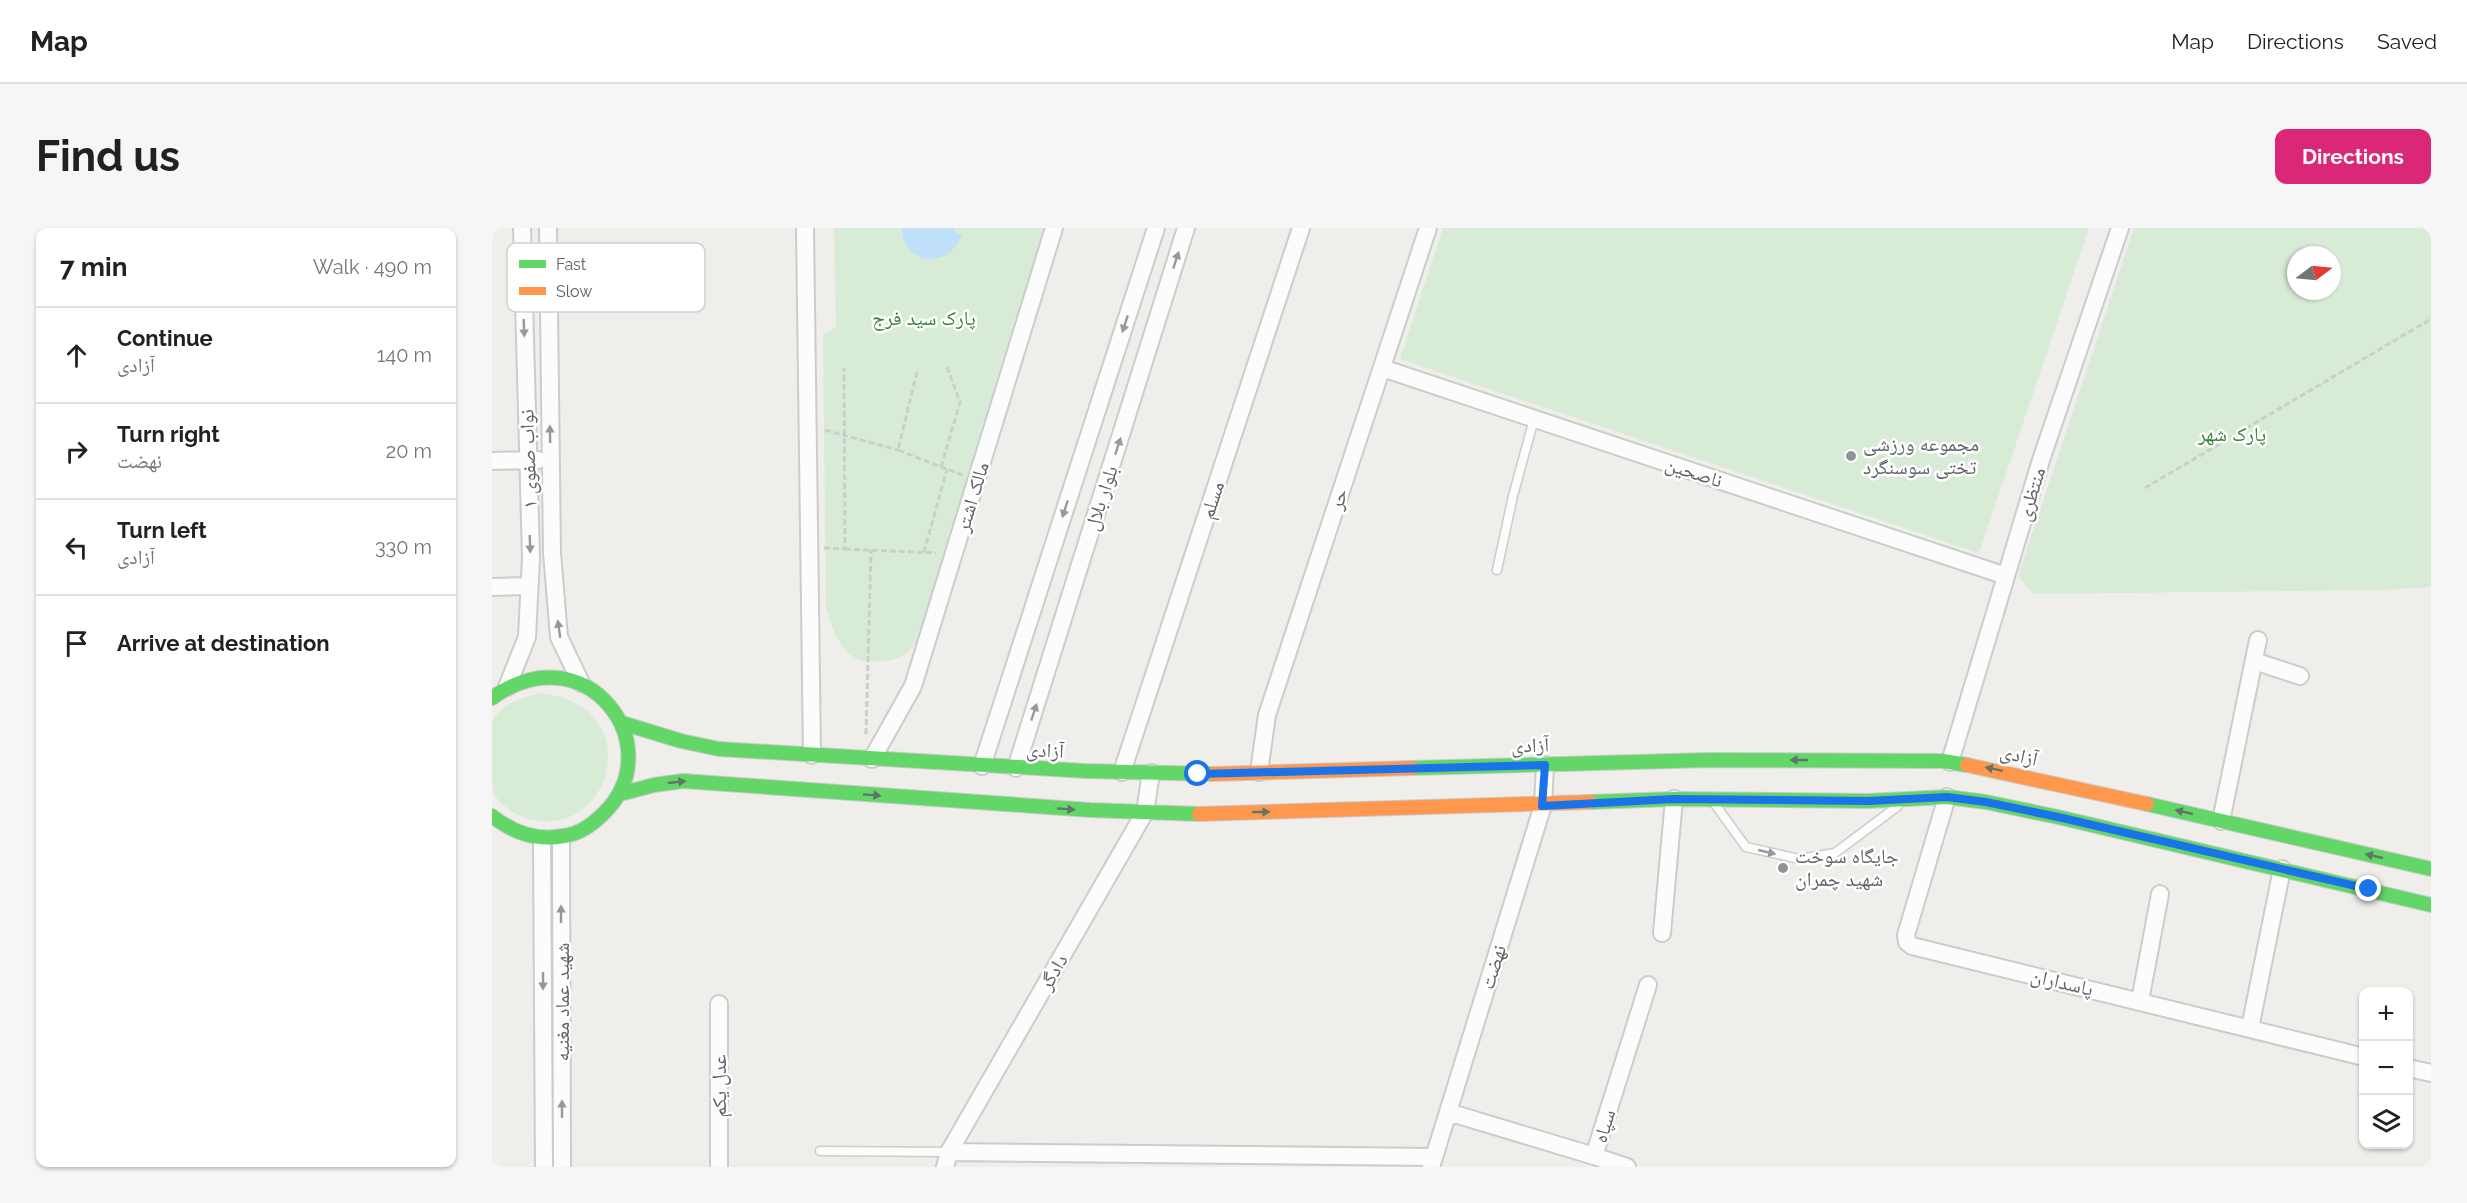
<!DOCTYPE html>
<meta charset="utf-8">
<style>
body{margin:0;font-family:Raleway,"Noto Naskh Arabic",sans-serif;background:#f6f6f6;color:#202124}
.controls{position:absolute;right:18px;bottom:18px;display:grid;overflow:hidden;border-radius:12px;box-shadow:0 2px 4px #0004}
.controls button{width:54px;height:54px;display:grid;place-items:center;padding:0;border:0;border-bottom:2px solid #e0e0e0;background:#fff;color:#202124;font:30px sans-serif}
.compass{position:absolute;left:1795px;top:18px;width:54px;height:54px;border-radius:50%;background:#fff;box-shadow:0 2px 4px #0004;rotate:74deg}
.stop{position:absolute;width:18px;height:18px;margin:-14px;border:4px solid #1a73e8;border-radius:50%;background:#fff}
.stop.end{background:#1a73e8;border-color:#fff;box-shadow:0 2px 6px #0008}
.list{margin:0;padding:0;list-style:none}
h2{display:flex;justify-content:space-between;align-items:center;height:78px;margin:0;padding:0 24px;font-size:26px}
h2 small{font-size:20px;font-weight:400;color:#757577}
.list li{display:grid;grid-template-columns:39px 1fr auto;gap:18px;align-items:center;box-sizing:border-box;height:96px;padding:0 24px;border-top:2px solid #e0e0e0}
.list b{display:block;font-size:22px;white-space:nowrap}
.list p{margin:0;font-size:20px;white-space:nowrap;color:#757577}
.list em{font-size:20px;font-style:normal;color:#757577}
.icon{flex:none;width:33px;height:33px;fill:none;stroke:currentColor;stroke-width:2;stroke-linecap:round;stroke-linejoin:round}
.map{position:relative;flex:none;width:1939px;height:939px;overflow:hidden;border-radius:12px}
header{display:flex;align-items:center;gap:36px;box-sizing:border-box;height:84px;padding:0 30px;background:#fff;border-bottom:2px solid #e0e0e0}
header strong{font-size:28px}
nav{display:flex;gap:33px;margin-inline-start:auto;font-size:21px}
.intro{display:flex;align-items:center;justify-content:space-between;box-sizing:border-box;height:144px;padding:0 36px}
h1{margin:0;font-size:42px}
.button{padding:15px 27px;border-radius:12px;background:#db2777;color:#fff;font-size:21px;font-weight:700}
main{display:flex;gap:36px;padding:0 36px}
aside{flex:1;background:#fff;border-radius:12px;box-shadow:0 2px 4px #0004}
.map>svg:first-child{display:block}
.green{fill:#d8ebd6;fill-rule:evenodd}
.water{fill:#bfe0f9}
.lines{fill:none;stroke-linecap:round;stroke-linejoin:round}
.lane-casing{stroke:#cbcccc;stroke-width:11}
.street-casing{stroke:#cbcccc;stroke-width:20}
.fast-casing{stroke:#cacacb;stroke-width:16}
.slow-casing{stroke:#cacacb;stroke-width:16}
.path{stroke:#cacfcc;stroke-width:3;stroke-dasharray:6 3;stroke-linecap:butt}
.lane{stroke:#fdfcfc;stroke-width:8}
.street{stroke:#fdfcfc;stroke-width:16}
.fast{stroke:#63d668;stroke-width:14}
.slow{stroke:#ff974d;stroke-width:14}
.oneway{fill:#96999c}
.oneway2{fill:#607468}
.route{stroke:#1a73e8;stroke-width:8}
.poi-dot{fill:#919496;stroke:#fff;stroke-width:2}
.labels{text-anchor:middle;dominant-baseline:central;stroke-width:5;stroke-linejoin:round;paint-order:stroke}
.park-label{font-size:20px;fill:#348238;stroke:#fff}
.poi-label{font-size:20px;fill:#5f6368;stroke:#fff;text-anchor:start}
.street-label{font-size:20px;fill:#5f6368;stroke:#fff}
.key{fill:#fff;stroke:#cfd0d2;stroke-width:1.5}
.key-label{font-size:16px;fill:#5f6368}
</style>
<header>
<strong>Map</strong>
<nav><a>Map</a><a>Directions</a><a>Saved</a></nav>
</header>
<div class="intro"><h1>Find us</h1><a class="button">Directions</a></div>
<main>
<aside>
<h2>7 min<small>Walk · 490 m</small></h2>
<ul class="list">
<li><svg class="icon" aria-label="ahead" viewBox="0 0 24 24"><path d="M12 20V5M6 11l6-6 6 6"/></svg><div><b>Continue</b><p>آزادی</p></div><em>140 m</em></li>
<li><svg class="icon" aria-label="right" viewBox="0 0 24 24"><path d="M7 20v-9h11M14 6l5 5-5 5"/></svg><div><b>Turn right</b><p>نهضت</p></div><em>20 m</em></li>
<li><svg class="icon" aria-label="left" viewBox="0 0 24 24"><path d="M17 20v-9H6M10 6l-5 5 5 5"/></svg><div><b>Turn left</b><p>آزادی</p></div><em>330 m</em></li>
<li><svg class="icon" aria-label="arrive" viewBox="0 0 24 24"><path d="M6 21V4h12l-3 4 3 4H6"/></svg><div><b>Arrive at destination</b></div></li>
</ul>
</aside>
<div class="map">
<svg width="1939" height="939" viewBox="0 0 1939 939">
<rect width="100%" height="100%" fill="#efeeea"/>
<path class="green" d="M342,0H556L520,126L512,127L465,284L471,287C460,319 443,396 421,419C409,432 392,435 375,433C349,431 340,400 334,379L331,106L344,99Z
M951,0H1597L1487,325L908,131Z
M1642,0H1939V359L1890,362L1541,366L1526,348ZM1804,27H1840V63H1804Z
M48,465C158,476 120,613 38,591C24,587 12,580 4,569C0,560 0,548 0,538C0,525 0,509 0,496C4,477 32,469 48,465Z"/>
<path class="water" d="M410,0H463V5L470,6C459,42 410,38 410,0Z"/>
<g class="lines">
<defs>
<path id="lane" d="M1005,342L1021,268L1042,191
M1222,575L1254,619L1307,631L1343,625L1406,578
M328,923L457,924"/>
<path id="street" d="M56,0L60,325L67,409L89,455
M313,0L320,527
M890,140L1514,348
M0,233L46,232
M0,359L37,358
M1762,433L1808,448
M15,459L35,409L39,330L30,0
M380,531L421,458L562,0
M1458,534L1549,232L1628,0
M490,538L664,0
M524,540L694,0
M630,544L809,0
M767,544L775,487L936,0
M1455,569L1414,707L1415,714L1420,718L1872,829
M1729,593L1766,412
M69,610L70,939
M50,611L52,939
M1170,705L1182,571
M1648,773L1668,666
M227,776V939
M1758,800L1790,641
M1916,840L1939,845
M956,884L1102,928L1156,757
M457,924L942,929
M1102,928L1135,939
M453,939L457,924L653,584L659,545
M939,939L1051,577L1053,537"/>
<path id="fast" d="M0,470C94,402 181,519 111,586C100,597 87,606 72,608C44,613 22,605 0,588
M130,495L189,513L227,521L593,543L721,546
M920,540L1217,532L1451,533L1475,537
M128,566L162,557L191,553L598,582L707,586
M1098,574L1182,571L1376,573L1455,569L1494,574L1566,589L1939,677
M1655,576L1939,641"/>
<path id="slow" d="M1475,537L1655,576
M721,546L920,540
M707,586L1098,574"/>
</defs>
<use href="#lane" class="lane-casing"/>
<use href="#street" class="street-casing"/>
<use href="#fast" class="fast-casing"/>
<use href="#slow" class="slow-casing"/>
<path class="path" d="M425,144L406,222L470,247
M333,202L406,222
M449,239L468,174L454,136
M1653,260L1939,91
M332,320L353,321L352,140
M353,321L444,325
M432,324L455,241
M374,506L379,322"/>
<use href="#lane" class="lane"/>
<use href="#street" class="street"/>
<use href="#fast" class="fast"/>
<use href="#slow" class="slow"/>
</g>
<defs><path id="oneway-solid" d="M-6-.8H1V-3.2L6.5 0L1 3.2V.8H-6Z" transform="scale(1.5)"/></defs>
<g class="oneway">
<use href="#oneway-solid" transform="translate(684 32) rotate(-72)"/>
<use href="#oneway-solid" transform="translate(633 96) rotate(108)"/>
<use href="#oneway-solid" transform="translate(32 100) rotate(88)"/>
<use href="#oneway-solid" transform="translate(58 206) rotate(-91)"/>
<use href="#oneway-solid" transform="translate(626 218) rotate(-72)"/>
<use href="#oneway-solid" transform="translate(573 281) rotate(108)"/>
<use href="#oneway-solid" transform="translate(38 316) rotate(88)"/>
<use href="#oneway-solid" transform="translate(67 401) rotate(-98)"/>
<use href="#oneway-solid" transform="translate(542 484) rotate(-72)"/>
<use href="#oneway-solid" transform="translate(1275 624) rotate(13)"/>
<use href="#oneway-solid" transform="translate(69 686) rotate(-90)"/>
<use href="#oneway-solid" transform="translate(51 753) rotate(90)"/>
<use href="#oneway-solid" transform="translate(70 881) rotate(-90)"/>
</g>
<g class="oneway2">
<use href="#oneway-solid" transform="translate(1307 532) rotate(180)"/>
<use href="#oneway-solid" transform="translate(1502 541) rotate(-168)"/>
<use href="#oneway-solid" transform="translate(185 554) rotate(-6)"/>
<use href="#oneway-solid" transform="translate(380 567) rotate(4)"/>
<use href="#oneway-solid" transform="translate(574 581) rotate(4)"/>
<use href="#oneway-solid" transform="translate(769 584) rotate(-1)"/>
<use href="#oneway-solid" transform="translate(1692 584) rotate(-167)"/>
<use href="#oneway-solid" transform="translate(1882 628) rotate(-167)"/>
</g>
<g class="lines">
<path class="route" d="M706,546L1053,537L1050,578L1182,571L1376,573L1455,569L1494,574L1566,589L1877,661"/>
</g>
<g class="poi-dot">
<circle cx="1359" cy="228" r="6"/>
<circle cx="1291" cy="640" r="6"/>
</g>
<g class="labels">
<g class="park-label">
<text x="432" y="90">پارک سید فرج</text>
<text x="1740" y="206">پارک شهر</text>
</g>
<g class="poi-label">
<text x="1371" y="216">مجموعه ورزشی<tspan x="1371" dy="23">تختی سوسنگرد</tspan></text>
<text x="1303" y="628">جایگاه سوخت<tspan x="1303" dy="23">شهید چمران</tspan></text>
</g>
<g class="street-label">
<text transform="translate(36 231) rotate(-92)">نواب صفوی ۱</text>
<text transform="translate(1202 244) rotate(18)">ناصحین</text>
<text transform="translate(1539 266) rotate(-73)">منتظری</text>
<text transform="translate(480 269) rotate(-73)">مالک اشتر</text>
<text transform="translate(609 270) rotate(-72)">بلوار بلال</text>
<text transform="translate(846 271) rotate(-72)">حر</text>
<text transform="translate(720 272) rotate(-72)">مسلم</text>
<text transform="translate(1038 517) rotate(-2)">آزادی</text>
<text transform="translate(553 522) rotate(3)">آزادی</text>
<text transform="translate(1527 527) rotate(13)">آزادی</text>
<text transform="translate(1001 739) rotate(-73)">نهضت</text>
<text transform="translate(561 744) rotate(-60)">دادگر</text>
<text transform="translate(1570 754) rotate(13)">پاسداران</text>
<text transform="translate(70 774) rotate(-90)">شهید عماد مغنیه</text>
<text transform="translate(227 858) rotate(-90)">عدل یکم</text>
<text transform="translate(1112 898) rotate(-73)">سپاه</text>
</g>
</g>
<rect x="15" y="15" width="198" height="69" rx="9" class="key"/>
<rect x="27" y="32" width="27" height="8" fill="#63d668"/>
<rect x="27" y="59" width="27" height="8" fill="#ff974d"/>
<g class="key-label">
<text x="64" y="42">Fast</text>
<text x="64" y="69">Slow</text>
</g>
</svg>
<div class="controls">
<button>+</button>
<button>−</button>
<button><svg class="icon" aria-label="layers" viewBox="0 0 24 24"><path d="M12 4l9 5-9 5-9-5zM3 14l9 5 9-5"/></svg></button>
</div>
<svg class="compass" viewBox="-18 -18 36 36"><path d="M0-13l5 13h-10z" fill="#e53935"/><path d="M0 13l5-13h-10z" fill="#757577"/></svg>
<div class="stop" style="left:706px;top:546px"></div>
<div class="stop end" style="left:1877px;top:661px"></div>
</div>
</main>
